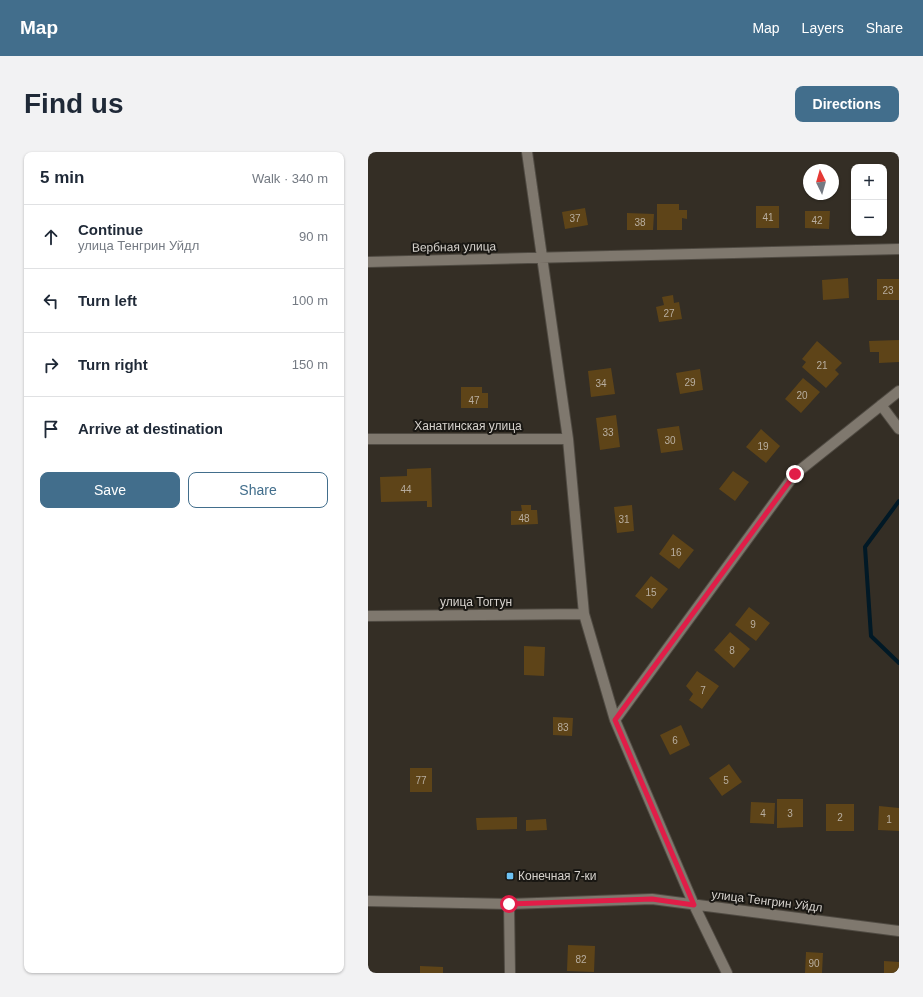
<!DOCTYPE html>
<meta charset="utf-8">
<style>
body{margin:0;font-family:Helvetica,sans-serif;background:#f2f2f3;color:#1f2937}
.controls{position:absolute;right:12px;top:12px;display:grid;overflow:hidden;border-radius:8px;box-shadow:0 1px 3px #0004}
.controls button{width:36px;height:36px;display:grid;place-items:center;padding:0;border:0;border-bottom:1px solid #e0e1e3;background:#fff;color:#1f2937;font:20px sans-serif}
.compass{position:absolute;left:435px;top:12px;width:36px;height:36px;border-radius:50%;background:#fff;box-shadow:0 1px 3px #0004;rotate:355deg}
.stop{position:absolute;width:12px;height:12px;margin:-9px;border:3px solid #e11d48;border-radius:50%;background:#fff}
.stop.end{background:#e11d48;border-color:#fff;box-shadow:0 1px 4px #0008}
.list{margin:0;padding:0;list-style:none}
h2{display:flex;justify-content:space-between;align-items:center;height:52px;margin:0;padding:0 16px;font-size:17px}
h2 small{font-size:13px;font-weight:400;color:#747a83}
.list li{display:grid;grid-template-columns:26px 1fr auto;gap:12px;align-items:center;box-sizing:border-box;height:64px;padding:0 16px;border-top:1px solid #e0e1e3}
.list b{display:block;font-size:15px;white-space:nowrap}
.list p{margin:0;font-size:13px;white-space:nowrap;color:#747a83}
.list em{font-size:13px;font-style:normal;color:#747a83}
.actions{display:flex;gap:8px;padding:12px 16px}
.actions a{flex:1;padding:9px 0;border:1px solid #426e8c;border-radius:8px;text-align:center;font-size:14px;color:#426e8c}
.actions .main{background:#426e8c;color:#fff}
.icon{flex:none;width:22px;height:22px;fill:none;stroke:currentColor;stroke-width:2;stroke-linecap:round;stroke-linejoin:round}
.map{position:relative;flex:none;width:531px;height:821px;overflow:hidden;border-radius:8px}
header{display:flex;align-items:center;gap:24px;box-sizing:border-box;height:56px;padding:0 20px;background:#426e8c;color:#fff}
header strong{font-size:19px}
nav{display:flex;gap:22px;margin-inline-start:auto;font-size:14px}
.intro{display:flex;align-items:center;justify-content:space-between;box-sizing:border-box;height:96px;padding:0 24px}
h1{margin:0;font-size:28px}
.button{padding:10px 18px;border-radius:8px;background:#426e8c;color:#fff;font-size:14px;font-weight:700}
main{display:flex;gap:24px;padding:0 24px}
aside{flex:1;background:#fff;border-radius:8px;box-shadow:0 1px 3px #0004}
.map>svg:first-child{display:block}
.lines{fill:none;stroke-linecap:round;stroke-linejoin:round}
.stream{stroke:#011926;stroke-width:4}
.building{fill:#5e4418}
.minor-casing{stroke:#504b43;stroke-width:12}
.minor{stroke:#7f786e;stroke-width:10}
.route{stroke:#e11d48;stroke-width:5}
.poi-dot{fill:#6dc2f3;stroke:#191713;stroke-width:1.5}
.labels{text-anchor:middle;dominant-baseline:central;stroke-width:4;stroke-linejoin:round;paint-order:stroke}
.number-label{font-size:10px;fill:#b8aea0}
.street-label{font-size:12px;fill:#d6d2cd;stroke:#191713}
.poi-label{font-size:12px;fill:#d6d2cd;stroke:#191713;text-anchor:start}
</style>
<header>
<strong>Map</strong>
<nav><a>Map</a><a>Layers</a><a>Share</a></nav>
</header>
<div class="intro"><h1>Find us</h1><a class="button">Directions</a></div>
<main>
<aside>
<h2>5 min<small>Walk · 340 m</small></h2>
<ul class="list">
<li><svg class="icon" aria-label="ahead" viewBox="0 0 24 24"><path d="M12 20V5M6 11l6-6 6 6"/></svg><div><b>Continue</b><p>улица Тенгрин Уйдл</p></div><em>90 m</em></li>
<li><svg class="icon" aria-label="left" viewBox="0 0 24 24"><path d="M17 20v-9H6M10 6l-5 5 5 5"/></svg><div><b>Turn left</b></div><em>100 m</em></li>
<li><svg class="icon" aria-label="right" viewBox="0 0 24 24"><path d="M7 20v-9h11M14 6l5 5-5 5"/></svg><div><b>Turn right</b></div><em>150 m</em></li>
<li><svg class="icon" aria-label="arrive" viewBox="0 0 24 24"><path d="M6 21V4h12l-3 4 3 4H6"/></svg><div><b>Arrive at destination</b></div></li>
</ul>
<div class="actions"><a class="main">Save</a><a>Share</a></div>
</aside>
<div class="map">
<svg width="531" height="821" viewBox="0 0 531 821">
<rect width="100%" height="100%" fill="#342e25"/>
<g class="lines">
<path class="stream" d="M531,349L497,395L503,484L531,511"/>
</g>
<path class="building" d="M289,52H311V58H319V67L314,66V78H289Z
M388,54H411V76H388Z
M217,56L220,73L197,77L194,60Z
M437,59H462L461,77L437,76Z
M259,61L286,62L285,78H259Z
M480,126L481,146L455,148L454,128Z
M509,127H531V148H509Z
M305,143L306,151L311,150L314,167L291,170L288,155L296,153L294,145Z
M531,188V210L511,211V200H502L501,189Z
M449,189L474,211L467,218L471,222L458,236L434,215L438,210L434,207Z
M243,216L247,242L223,245L220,219Z
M332,217L335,238L312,242L308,221Z
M435,226L452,240L433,261L417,247Z
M93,235H114V241H120V256H93Z
M248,263L252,295L232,298L228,266Z
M311,274L315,298L293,301L289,277Z
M393,277L412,294L398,311L378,295Z
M63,316L64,355H59V349L13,350L12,325L39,324V317Z
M365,319L381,330L367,349L351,337Z
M153,353H163V358H169L170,372L143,373V359H154Z
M264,353L266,379L249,381L246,355Z
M305,382L326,398L311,417L291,402Z
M283,424L300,437L284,457L267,444Z
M381,455L402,471L388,489L367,473Z
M362,480L382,497L366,516L346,498Z
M156,494L177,495L176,524L156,523Z
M329,519L351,534L334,557L321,548L325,542L318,534Z
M185,565L205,566L204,584L185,583Z
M313,573L322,593L302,603L292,583Z
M361,612L374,630L354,644L341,626Z
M42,616H64V640H42Z
M409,647H435V675L409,676Z
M383,650L407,651L406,672L382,671Z
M458,652H486V679H458Z
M511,654L531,656V679L510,678Z
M149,665V677L109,678L108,666Z
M178,667L179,678L158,679V668Z
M200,793L227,794L226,820L199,819Z
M438,800L455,801L454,821H437Z
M516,809L531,810V821H516Z
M52,814L75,815V821H52Z"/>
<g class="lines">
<defs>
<path id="minor" d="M159,0L200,287L216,462L247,568L326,753L359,821
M0,110L531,97
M513,253L531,277
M0,287H200
M0,464L216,462
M247,568L427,322L531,239
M0,749L141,752L284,747L531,779
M141,752L142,821"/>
</defs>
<use href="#minor" class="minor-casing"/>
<use href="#minor" class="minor"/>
</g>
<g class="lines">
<path class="route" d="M141,752L284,747L326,753L247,568L427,322"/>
</g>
<rect class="poi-dot" x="138" y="720" width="8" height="8" rx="2"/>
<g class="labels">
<g class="number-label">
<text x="400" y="65">41</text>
<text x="207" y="66">37</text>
<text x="449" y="68">42</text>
<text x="272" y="70">38</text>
<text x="520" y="138">23</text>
<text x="301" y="161">27</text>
<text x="454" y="213">21</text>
<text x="322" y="230">29</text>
<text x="233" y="231">34</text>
<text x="434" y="243">20</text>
<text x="106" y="248">47</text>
<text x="240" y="280">33</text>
<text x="302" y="288">30</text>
<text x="395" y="294">19</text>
<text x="38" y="337">44</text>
<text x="156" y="366">48</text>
<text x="256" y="367">31</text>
<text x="308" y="400">16</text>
<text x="283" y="440">15</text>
<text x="385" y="472">9</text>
<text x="364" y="498">8</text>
<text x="335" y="538">7</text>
<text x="195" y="575">83</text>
<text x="307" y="588">6</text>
<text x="53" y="628">77</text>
<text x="358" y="628">5</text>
<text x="395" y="661">4</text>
<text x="422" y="661">3</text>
<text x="472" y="665">2</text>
<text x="521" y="667">1</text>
<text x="213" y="807">82</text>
<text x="446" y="811">90</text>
</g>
<g class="street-label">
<text transform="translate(86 95) rotate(-1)">Вербная улица</text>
<text x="100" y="274">Ханатинская улица</text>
<text x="108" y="450">улица Тогтун</text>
<text transform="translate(399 749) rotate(7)">улица Тенгрин Уйдл</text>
</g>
<g class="poi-label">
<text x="150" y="724">Конечная 7-ки</text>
</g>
</g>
</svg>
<div class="controls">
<button>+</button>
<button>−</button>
</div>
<svg class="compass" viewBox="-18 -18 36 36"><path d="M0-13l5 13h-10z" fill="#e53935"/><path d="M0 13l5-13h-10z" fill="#747a83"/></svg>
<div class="stop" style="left:141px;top:752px"></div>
<div class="stop end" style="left:427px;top:322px"></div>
</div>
</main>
